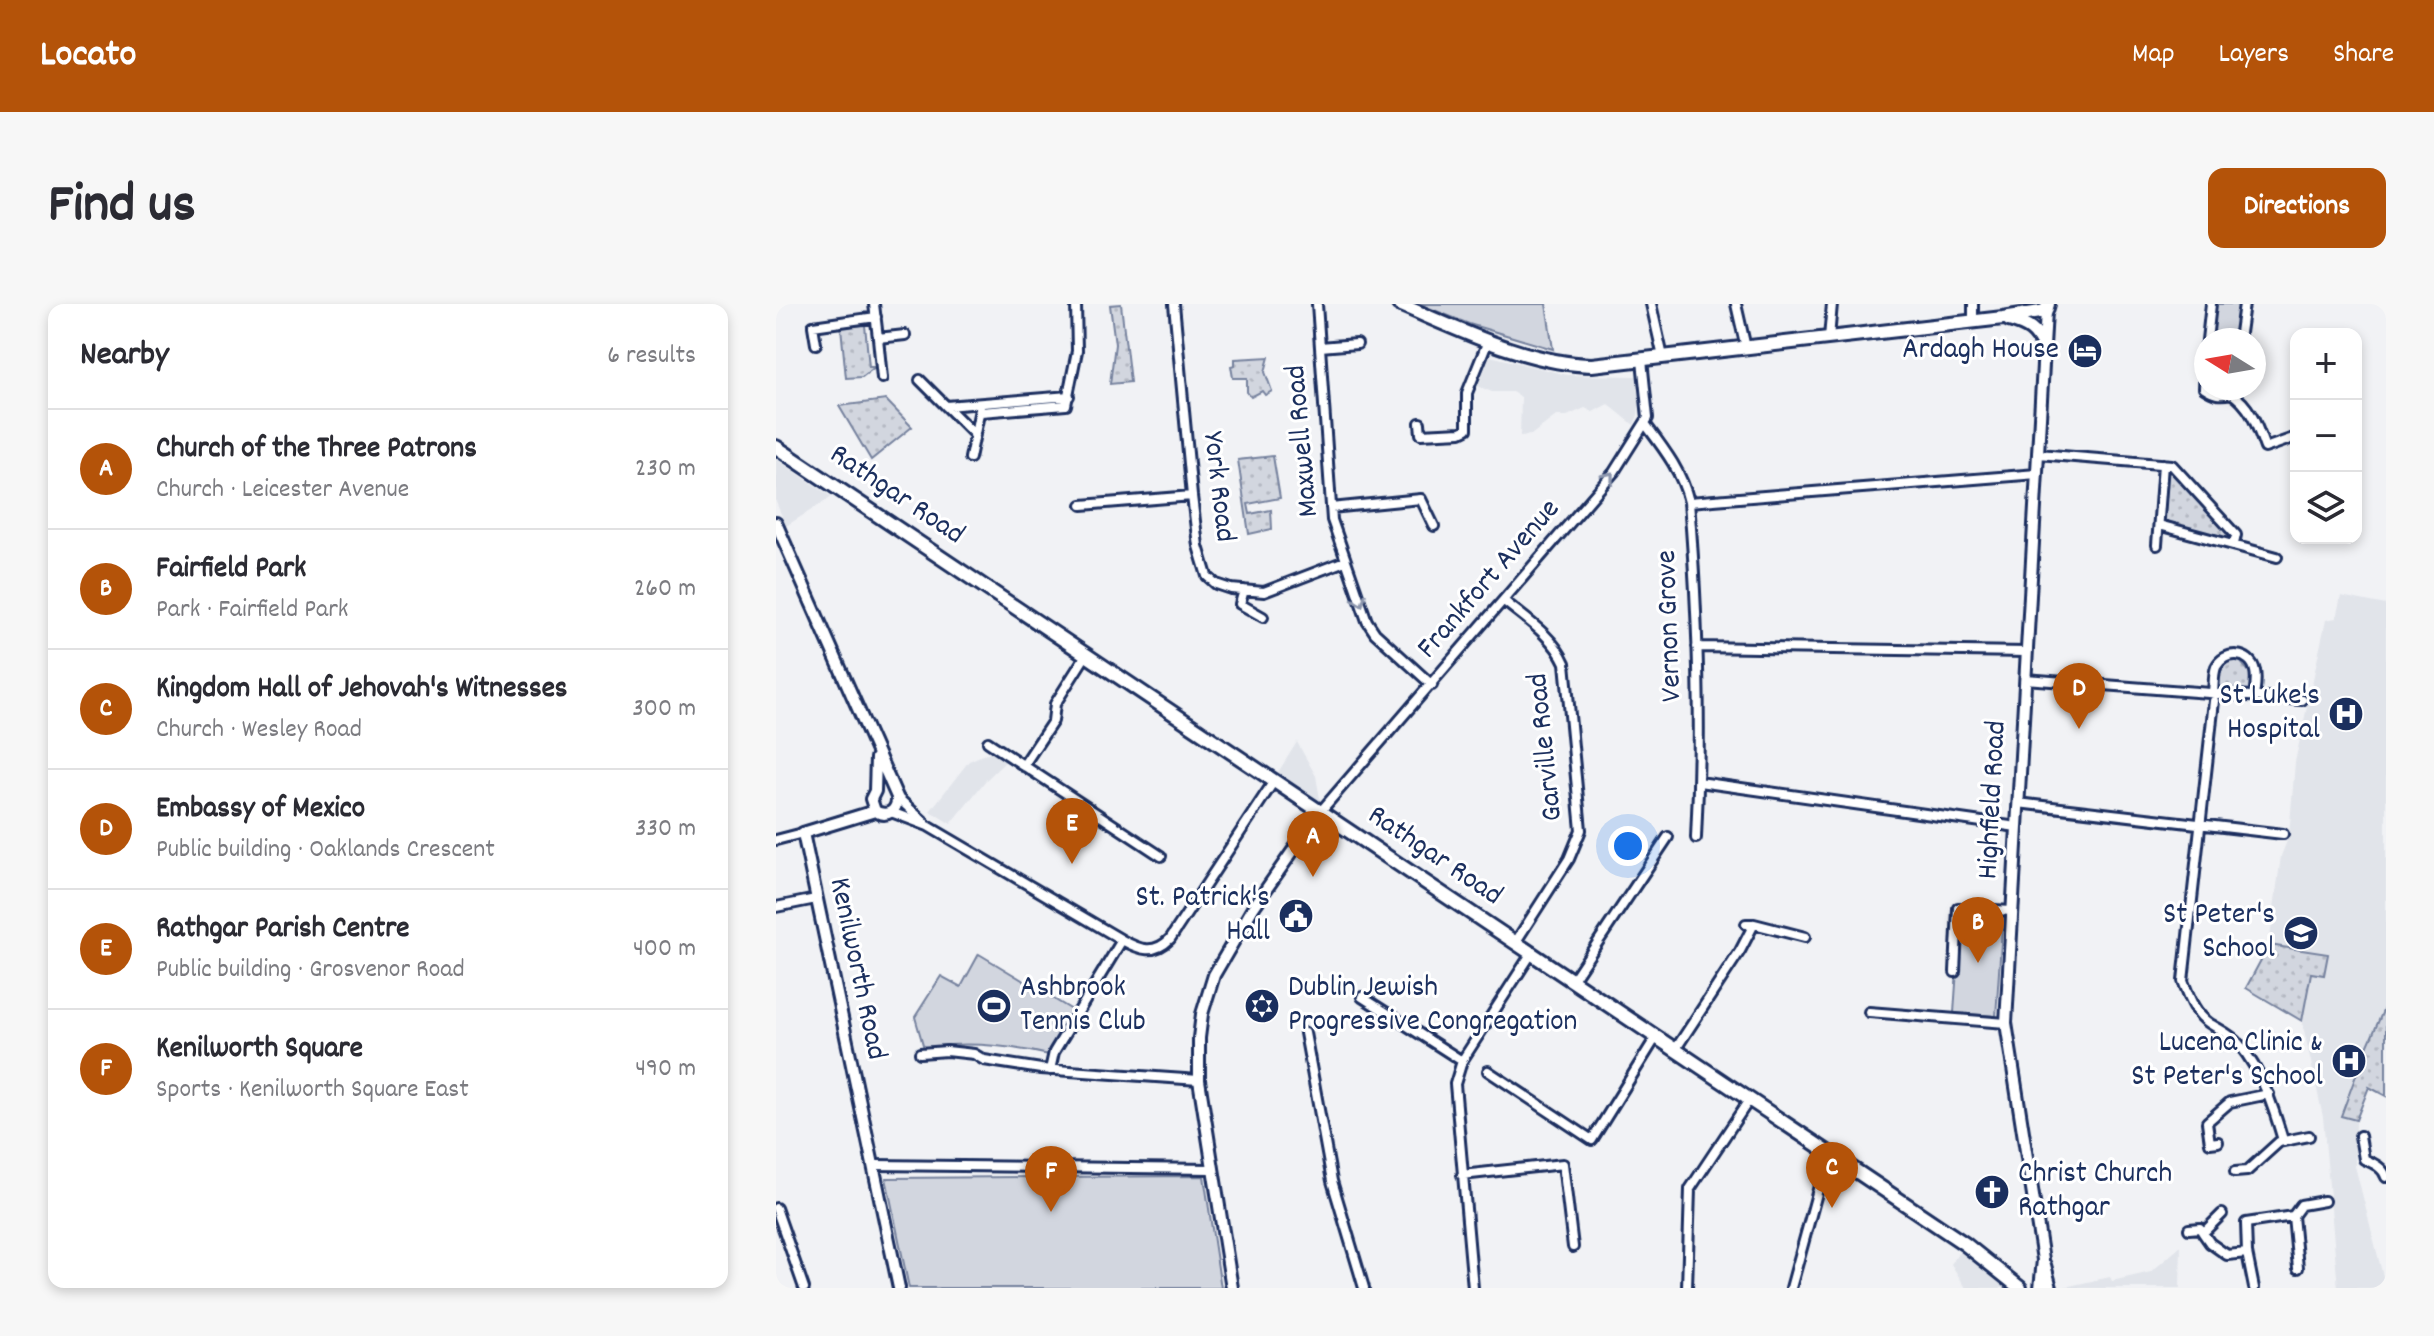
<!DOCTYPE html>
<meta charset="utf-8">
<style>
body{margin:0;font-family:Dekko,sans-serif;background:#f7f7f7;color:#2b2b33}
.controls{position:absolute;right:24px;top:24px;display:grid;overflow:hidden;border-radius:16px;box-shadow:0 4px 12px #0003}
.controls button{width:72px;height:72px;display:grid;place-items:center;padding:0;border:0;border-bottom:2px solid #e1e1e2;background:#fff;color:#2b2b33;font:40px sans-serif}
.compass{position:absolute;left:1418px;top:24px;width:72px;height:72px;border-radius:50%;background:#fff;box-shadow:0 4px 12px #0003;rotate:281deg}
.you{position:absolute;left:852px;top:542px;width:28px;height:28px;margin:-20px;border:6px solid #fff;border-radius:50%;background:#1a73e8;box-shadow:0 0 0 12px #1a73e833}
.badge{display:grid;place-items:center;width:52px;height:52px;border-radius:50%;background:#b45309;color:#fff;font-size:26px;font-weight:700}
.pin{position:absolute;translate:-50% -66px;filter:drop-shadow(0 2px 4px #0008)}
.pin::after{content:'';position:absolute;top:42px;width:28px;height:24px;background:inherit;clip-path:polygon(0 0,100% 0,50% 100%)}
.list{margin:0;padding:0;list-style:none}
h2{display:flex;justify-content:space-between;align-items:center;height:104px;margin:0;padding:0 32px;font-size:34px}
h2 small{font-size:26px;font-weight:400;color:#7c7c81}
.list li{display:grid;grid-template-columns:52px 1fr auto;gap:24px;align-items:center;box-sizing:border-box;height:120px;padding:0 32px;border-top:2px solid #e1e1e2}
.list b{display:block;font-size:30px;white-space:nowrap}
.list p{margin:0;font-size:26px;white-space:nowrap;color:#7c7c81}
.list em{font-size:26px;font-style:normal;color:#7c7c81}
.icon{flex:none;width:44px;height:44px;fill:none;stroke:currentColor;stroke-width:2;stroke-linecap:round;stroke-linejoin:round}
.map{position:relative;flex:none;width:1610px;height:984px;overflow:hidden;border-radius:16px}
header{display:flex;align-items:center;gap:48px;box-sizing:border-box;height:112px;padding:0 40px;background:#b45309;color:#fff}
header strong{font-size:38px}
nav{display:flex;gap:44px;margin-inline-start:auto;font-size:28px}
.intro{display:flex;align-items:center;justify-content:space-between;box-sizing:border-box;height:192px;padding:0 48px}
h1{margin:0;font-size:56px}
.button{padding:20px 36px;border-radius:16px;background:#b45309;color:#fff;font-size:28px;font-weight:700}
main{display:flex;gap:48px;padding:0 48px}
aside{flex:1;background:#fff;border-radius:16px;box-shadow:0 4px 12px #0003}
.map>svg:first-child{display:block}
.built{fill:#e1e4ea}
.grass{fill:url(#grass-dots);stroke:#76829e;stroke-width:2}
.park{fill:#d2d6df;stroke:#76829e;stroke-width:2}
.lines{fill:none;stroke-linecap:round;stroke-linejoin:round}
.minor-casing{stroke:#1b2f5e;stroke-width:14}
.tertiary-casing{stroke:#1b2f5e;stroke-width:16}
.secondary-casing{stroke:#1b2f5e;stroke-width:18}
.minor{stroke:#fff;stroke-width:8}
.tertiary{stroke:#fff;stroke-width:10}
.secondary{stroke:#fff;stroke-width:12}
.oneway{stroke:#8d97ae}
.labels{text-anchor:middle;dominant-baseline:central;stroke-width:6;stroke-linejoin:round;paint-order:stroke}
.poi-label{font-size:30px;fill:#1b2f5e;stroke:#fff;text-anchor:end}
.street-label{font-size:30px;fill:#1b2f5e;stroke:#fff}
</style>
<header>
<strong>Locato</strong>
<nav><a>Map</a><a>Layers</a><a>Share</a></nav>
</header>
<div class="intro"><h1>Find us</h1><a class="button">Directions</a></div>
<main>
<aside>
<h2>Nearby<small>6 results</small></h2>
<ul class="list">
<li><span class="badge">A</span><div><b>Church of the Three Patrons</b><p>Church · Leicester Avenue</p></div><em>230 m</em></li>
<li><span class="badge">B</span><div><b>Fairfield Park</b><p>Park · Fairfield Park</p></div><em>260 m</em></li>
<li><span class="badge">C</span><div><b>Kingdom Hall of Jehovah's Witnesses</b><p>Church · Wesley Road</p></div><em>300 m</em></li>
<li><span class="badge">D</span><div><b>Embassy of Mexico</b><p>Public building · Oaklands Crescent</p></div><em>330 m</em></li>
<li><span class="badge">E</span><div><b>Rathgar Parish Centre</b><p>Public building · Grosvenor Road</p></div><em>400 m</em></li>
<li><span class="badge">F</span><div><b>Kenilworth Square</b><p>Sports · Kenilworth Square East</p></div><em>490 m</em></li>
</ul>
</aside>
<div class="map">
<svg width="1610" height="984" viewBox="0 0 1610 984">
<defs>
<pattern id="grass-dots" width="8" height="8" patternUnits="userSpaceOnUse" patternTransform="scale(2)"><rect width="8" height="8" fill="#d2d6df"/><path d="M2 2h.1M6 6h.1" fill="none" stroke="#b4b8c2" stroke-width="1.8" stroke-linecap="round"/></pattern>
</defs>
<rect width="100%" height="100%" fill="#f1f2f5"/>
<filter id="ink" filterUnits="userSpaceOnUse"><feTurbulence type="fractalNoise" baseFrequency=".0125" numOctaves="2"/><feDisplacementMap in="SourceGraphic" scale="16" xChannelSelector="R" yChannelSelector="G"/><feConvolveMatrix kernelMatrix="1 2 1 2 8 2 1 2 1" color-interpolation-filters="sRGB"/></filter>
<g filter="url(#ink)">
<path class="built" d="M714,52L791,71L862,72L864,96L862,111L858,121L832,100L817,108L809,104L791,112H780L755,131L744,132L745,93L736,88H716L702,82Z
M0,155L56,193L10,222L0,198Z
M1565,292L1610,301V792L1593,783L1580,816L1579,862L1610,984H1562L1547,813L1526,717L1470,684L1493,641L1505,552L1513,532L1519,458L1550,316L1560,314Z
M521,438L540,472L544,495L542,498L501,470Z
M218,446L231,456L210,476L175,520L154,507L193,457Z
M1189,940L1244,984H1190L1175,960Z
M1405,942L1404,984H1284L1334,973L1336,977L1375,968Z"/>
<path class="grass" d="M345,0L354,78L334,80L339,40L334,1Z
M89,21L93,63H99L86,73L70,74L65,23Z
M493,53L489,68L496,87L489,91L486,87L475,93L471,88V74H457L455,62L459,61V55Z
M110,96L136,123L95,156L63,102Z
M497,152L504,194L472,200L474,210L495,206L496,225L473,230L462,156Z
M1395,168L1452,228L1450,235L1389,218L1386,214L1390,170Z
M1455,355L1464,357L1475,370L1474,390L1442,388C1443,375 1443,363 1455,355Z
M1493,641L1552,650L1548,671L1535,669L1526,717L1470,684Z
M1610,700V792L1593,783L1580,816L1565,812L1586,755Z"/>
<path class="park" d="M643,0H770L777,45L693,20Z
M1438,0H1463L1459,36H1434Z
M1185,606L1227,609L1220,712L1178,709Z
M203,650L296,706L294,715L273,751C231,741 190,737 148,744L139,713L165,672L185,683Z
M428,872L445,984H133L110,874Z"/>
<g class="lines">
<defs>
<path id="minor" d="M98,0L102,34L129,31
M398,0L416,192L422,242L431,272L440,280L455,285L488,288L569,257
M541,0L556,216L591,317L599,329L656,381
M875,0L887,53
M960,0L970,44
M1197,18V0
M102,34L106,74
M1053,34L1056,0
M1431,36L1435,0
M1463,36L1468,0
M40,40L37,22L100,13
M1430,41L1428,84C1437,90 1443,92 1455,89L1456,85
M544,43L581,40
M144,76L199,131
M1455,89C1475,102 1481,122 1489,144L1520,133
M170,102L293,92
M205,108L290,101L301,47L300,0
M644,119L645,130L685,128L691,125V89L712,37
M870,121C888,145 906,168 913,198C922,309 926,422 920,534
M1262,150L1396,161L1460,231L1458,240
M194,154L204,105
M913,198L1261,170
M306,201L416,192
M555,204L645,195L658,222
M1383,221L1501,253
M1381,241L1387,160
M468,286L464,300L487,313
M728,297C750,315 777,332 789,359L805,526L793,555L739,639
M921,343L1251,348
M1249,375L1526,396
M1437,389C1438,381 1437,371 1440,363C1448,346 1475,347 1479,367C1481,375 1479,385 1478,393
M1438,397L1407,677C1413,692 1418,709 1433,719C1442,725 1456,731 1463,740C1486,768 1497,802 1507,836
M212,438L385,552
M247,462L277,417L279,400L310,351
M923,478L1241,523
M121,493L148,518
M1242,499L1507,530
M115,508L152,522L346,636C364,646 378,651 394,635L498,477
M544,508L838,168L872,114L866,56
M0,536L27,529
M0,603L40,595
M970,620H978L1029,633
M1179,668L1182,604L1236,607
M796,677L892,533
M586,693L686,757
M1093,708L1230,719
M529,729L556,877L588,984
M899,746L964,647L978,620
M144,749L171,747L198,750L208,756L265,765L423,776
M274,766L278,748L346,636
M712,767L816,836L880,733
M1584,832L1588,855C1597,859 1607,863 1610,873
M1442,838L1434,839L1431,818L1454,798L1493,790
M98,861L436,865
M1459,868L1471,867L1503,838L1533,832
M686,871L787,860L797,943
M0,904L28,984
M1517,912L1525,901L1548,897
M1413,925L1424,924L1427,929L1446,910
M1427,929L1434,939L1451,951L1471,949
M697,984L679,780L686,757L755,650
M911,984L914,885L973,796
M1015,984L1052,849
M1478,984L1471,949L1470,919L1517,912L1522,964"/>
<path id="tertiary" d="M0,219L121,493C122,507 111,514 99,507
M99,507L27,529L123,984
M99,507L95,495L99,487L100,454
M1269,961L1275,984
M456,984L423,776V734L426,710L438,671L477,604L544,508
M1264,984L1267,956L1230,719L1270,7"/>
<path id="secondary" d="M623,0C682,25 752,60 816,61L1227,14L1270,7L1272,0
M1233,16C1251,21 1261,26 1268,45
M0,143L1189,940L1244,984"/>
</defs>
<use href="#minor" class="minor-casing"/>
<use href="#tertiary" class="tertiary-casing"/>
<use href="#secondary" class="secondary-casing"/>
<use href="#minor" class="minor"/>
<use href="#tertiary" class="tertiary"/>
<use href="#secondary" class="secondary"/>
</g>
<defs><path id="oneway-chevron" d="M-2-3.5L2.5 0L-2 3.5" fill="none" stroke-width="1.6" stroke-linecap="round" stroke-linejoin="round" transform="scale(2)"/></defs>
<g class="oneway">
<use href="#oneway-chevron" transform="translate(833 173) rotate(-51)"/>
<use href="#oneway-chevron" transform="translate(584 297) rotate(70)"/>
</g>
</g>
<defs>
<symbol id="hotel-disc" viewBox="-11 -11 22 22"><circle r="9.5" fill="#1b2f5e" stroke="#fff"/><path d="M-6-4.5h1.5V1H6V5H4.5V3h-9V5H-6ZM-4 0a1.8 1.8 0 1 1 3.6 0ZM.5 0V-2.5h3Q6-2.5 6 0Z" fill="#fff"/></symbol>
<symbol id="hospital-disc" viewBox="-11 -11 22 22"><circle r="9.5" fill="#1b2f5e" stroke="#fff"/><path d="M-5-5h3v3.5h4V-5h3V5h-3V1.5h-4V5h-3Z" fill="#fff"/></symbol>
<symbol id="civic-disc" viewBox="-11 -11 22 22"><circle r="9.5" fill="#1b2f5e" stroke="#fff"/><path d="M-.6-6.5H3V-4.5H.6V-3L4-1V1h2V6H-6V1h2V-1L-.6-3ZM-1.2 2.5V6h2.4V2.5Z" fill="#fff"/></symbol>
<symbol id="school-disc" viewBox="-11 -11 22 22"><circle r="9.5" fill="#1b2f5e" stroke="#fff"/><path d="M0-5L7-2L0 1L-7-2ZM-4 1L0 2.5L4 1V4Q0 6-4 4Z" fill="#fff"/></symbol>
<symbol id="stadium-disc" viewBox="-11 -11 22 22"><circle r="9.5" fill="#1b2f5e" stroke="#fff"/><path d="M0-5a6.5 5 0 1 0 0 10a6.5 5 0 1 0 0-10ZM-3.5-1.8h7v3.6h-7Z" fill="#fff"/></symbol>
<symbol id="synagogue-disc" viewBox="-11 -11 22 22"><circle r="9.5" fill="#1b2f5e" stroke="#fff"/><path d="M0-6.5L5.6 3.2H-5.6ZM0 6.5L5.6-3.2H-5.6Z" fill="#fff"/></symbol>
<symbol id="church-disc" viewBox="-11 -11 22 22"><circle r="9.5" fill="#1b2f5e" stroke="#fff"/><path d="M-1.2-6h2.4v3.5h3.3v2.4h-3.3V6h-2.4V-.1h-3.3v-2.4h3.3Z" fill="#fff"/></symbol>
</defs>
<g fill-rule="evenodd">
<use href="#hotel-disc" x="1289" y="27" width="40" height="40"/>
<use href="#hospital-disc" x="1550" y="390" width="40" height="40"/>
<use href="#civic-disc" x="500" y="592" width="40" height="40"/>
<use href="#school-disc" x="1505" y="609" width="40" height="40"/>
<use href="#stadium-disc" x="198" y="682" width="40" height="40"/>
<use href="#synagogue-disc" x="466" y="682" width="40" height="40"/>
<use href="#hospital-disc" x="1553" y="737" width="40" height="40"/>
<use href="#church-disc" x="1196" y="868" width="40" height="40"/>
</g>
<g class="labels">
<g class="poi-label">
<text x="1283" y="47">Ardagh House</text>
<text x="1544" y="393">St Luke's<tspan x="1544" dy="34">Hospital</tspan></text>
<text x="494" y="595">St. Patrick's<tspan x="494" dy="34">Hall</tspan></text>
<text x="1499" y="612">St Peter's<tspan x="1499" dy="34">School</tspan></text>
<text x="244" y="685" text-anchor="start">Ashbrook<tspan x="244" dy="34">Tennis Club</tspan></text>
<text x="512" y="685" text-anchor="start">Dublin Jewish<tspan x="512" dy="34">Progressive Congregation</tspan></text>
<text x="1547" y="740">Lucena Clinic &amp;<tspan x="1547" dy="34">St Peter's School</tspan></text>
<text x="1242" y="871" text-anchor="start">Christ Church<tspan x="1242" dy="34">Rathgar</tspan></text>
</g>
<g class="street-label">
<text transform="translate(528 137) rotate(-95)">Maxwell Road</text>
<text transform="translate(441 183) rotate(83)">York Road</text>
<text transform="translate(120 192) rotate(34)">Rathgar Road</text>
<text transform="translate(714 276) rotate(-49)">Frankfort Avenue</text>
<text transform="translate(895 322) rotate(-92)">Vernon Grove</text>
<text transform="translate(771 443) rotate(-96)">Garville Road</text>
<text transform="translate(1218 496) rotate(-87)">Highfield Road</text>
<text transform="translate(658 553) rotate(34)">Rathgar Road</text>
<text transform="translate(80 665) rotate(78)">Kenilworth Road</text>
</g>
</g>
</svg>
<div class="controls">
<button>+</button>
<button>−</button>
<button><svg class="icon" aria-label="layers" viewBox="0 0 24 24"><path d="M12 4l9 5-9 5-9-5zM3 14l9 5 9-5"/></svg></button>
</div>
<svg class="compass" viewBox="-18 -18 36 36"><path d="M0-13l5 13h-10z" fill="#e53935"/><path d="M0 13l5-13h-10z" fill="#7c7c81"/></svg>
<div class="you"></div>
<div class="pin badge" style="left:537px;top:573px">A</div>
<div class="pin badge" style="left:1202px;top:659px">B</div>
<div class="pin badge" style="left:1056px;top:904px">C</div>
<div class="pin badge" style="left:1303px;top:425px">D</div>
<div class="pin badge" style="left:296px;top:560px">E</div>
<div class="pin badge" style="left:275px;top:908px">F</div>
</div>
</main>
